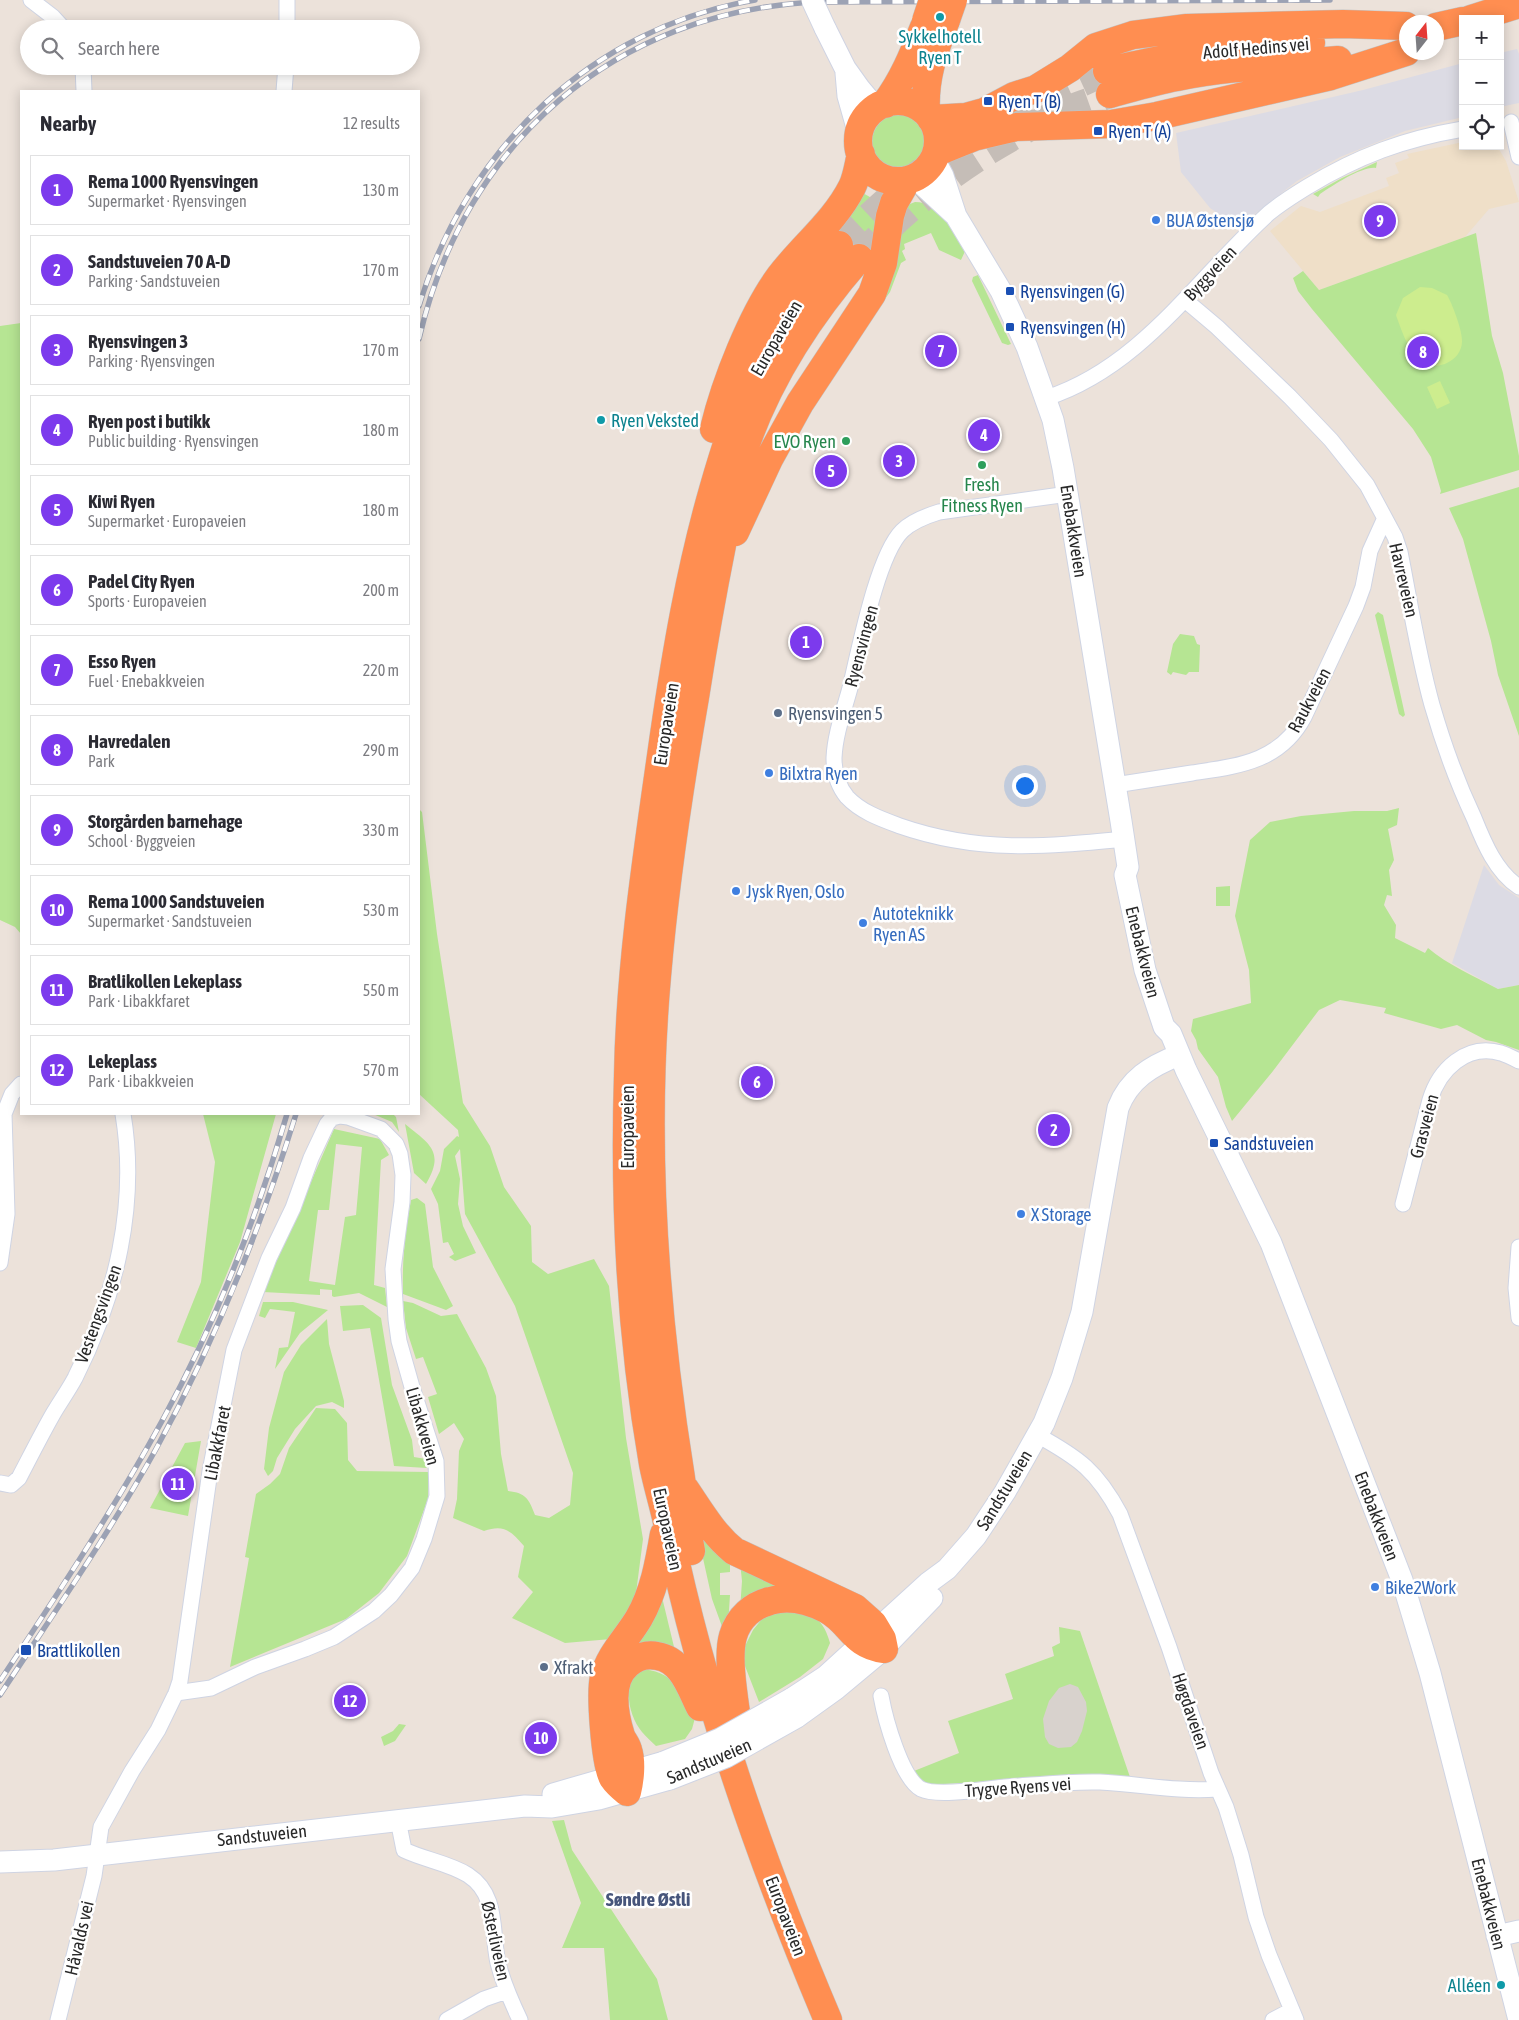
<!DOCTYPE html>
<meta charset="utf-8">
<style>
body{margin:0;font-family:"Asap Condensed",sans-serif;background:#f2f2f3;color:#2b2b33}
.controls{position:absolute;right:15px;top:15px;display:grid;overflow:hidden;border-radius:0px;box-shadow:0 2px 12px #0003}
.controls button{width:45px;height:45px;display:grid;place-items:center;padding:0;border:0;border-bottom:1px solid #e1e1e2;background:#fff;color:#2b2b33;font:25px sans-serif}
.compass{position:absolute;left:1399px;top:15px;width:45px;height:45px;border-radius:50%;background:#fff;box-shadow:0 2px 12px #0003;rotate:17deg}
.you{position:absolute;left:1024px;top:785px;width:18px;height:18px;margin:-12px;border:4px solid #fff;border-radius:50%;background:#1a73e8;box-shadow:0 0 0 8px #1a73e833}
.badge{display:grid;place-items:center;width:32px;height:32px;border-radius:50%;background:#7c3aed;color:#fff;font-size:16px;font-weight:700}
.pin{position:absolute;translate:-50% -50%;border:2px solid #fff;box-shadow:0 1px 5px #0006}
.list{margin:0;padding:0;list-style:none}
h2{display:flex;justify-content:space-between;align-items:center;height:65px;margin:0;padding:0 20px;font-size:21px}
h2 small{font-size:16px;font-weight:400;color:#7c7c81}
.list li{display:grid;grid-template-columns:32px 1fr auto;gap:15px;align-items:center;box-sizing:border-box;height:70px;margin:0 10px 10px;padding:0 10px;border:1px solid #e1e1e2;border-radius:0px}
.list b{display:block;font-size:19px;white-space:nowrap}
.list p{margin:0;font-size:16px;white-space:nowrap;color:#7c7c81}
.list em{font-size:16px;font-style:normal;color:#7c7c81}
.icon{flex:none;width:28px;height:28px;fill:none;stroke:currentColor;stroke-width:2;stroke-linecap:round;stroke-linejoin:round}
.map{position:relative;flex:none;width:1519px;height:2020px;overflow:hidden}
.search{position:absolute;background:#fff;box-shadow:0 2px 12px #0003;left:20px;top:20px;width:400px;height:55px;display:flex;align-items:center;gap:12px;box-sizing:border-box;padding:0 18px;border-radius:28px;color:#7c7c81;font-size:19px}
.panel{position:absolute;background:#fff;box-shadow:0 2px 12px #0003;left:20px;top:90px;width:400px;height:1025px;border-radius:0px}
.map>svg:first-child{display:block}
.industrial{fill:#dcdbe4}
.education{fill:#efdfc8}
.green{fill:#b6e593;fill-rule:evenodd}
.pitch{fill:#cded8e}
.plaza{fill:#d8d2cd}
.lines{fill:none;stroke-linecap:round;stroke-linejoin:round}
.highway-tunnel{stroke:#c5bdb7;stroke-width:28;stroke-dasharray:28 14;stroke-linecap:butt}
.street-casing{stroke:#cfd4e3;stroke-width:17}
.secondary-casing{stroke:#cfd4e3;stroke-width:23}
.highway-casing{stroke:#c3c3c3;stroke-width:29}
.street{stroke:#fff;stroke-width:15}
.secondary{stroke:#fff;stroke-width:21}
.highway{stroke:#ff8e51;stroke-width:28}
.rail-casing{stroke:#9ca2b4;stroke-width:5.5}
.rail{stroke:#fff;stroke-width:4;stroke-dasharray:11;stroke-linecap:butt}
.secondary-bridge-casing{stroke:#cfd4e3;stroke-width:23;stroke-linecap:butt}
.highway-bridge-casing{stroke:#c3c3c3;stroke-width:29;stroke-linecap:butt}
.secondary-bridge{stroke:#fff;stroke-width:21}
.highway-bridge{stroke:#ff8e51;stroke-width:28}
.culture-dot{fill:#0f9aa8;stroke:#fff;stroke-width:2}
.transit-dot{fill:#1a4fb4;stroke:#fff;stroke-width:2}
.shop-dot{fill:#3f7fe0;stroke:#fff;stroke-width:2}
.leisure-dot{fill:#2e9e5b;stroke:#fff;stroke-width:2}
.service-dot{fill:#5c6f8a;stroke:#fff;stroke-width:2}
.labels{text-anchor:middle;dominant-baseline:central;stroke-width:5;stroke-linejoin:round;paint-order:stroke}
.culture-label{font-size:18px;fill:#0d838f;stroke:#fff}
.street-label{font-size:18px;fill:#292929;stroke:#fff}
.transit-label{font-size:18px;fill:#164399;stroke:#fff;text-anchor:start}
.shop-label{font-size:18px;fill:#366cbe;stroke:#fff;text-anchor:start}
.leisure-label{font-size:18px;fill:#27864d;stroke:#fff;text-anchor:end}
.service-label{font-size:18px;fill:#4e5e75;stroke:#fff;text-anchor:start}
.neighbourhood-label{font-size:19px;font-weight:bold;fill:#47557b;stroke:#fff}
</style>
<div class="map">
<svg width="1519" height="2020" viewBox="0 0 1519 2020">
<rect width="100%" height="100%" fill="#ece2da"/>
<path class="industrial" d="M1517,49L1519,54V103L1500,107V53Z
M1463,63V117L1405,131L1340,157L1297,181L1238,227L1210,208L1181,172L1176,133L1363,90Z
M1484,865L1499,885L1519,898V985L1498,989L1452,963Z"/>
<path class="education" d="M1463,142V146H1497L1506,161L1519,202L1489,209L1465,237L1319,290L1270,231L1301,206L1320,212L1389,186L1386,178L1399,173L1395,163L1409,158L1407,154Z"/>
<path class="green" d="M1077,96L1079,103L1076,111L1030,113L1046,105Z
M872 142a28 28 0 1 1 56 0a28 28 0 1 1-56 0Z
M1377,162L1376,168C1362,166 1334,185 1320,194L1318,197L1313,194L1342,178Z
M861,192L877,201L883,202L875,249L866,272L833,228Z
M915,202C940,202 955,231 966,249L961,260L939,250L931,233L904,244L905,249L902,251L906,260L901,263L890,292L880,306L905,206Z
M1476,233L1492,336L1503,373L1519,456V470L1440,494L1441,491L1431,457L1413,429L1312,309L1298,291L1293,278L1303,271L1319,290Z
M978,275L1011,344L1008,345L1002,343L972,281L973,277Z
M21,323V934L15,927L0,920V326Z
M1519,487V736L1498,675L1491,641L1463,539L1449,508Z
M1378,612L1383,615L1405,715L1403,717L1399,714L1375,615Z
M1180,634L1194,636L1197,644L1200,645L1199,672H1189L1186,675L1173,672L1171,675L1167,672L1173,644Z
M1399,808L1397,825L1388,829L1394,860L1389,870L1392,896L1387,895L1384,905L1396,925L1395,938L1425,953L1428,948C1446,964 1476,977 1498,989L1519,985V1050L1496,1042L1486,1040L1457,1025L1441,1029L1384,1013L1386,1008L1340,1000L1319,1010L1273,1071L1232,1121L1226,1107L1218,1077L1198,1049L1196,1040L1191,1031L1193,1019L1251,1003L1249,970L1235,916L1250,840L1270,822L1301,816L1354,811H1387Z
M419,809L422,812L437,934L463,1103L490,1146L504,1187L531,1226L532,1262L548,1274L594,1259L609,1286L626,1438L643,1539L635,1601L611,1639L565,1643L512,1618L533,1592L518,1577L524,1546C511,1531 504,1524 484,1531L453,1518L457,1499L459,1451L464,1439L454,1423L439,1434L428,1397L437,1394L423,1357L416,1359L406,1328L403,1301L413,1303L441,1316L457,1314L486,1368L496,1396L501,1454L508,1491C526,1493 529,1499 535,1515L549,1518L570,1505L573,1473L515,1306L465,1214L460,1149L455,1156L460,1179L458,1204L463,1226L476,1253L455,1261L449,1257L454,1254L448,1242L443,1243L438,1204L431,1189L440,1171L444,1149L457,1136L459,1137L458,1130L419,1094Z
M1230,886V906H1216V887Z
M203,1114H276L240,1242L196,1348L177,1342L201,1282L215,1162Z
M373,1114H393L396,1117L399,1132L392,1122Z
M405,1124C430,1144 445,1152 426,1184L414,1173Z
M334,1129L380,1139L389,1155L381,1160L374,1285L385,1288L387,1307L359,1293L334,1297L332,1296V1290L320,1289V1295L263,1292ZM336,1144L362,1147L356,1215L345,1217L335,1285L309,1281L318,1210H329Z
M417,1198L425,1204L433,1267L453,1306L446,1310L403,1294C402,1261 405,1232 411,1200Z
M263,1302H293L328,1310L300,1333L275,1369L279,1348L288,1347L295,1312L270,1309L265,1318L259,1316Z
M363,1305L381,1318L392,1385L412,1440L414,1457L426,1459L427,1468L394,1466L370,1328L343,1331L340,1306Z
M327,1319L329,1344L344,1401V1408L332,1402L316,1406L295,1429L277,1458L273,1471L268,1476L264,1469L269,1428L284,1372L301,1345Z
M316,1408L335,1409L347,1423L348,1460L357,1471L429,1472L428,1499L407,1556L379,1593L346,1619L230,1667L249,1558L245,1557L256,1494L270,1484L280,1474L289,1448Z
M201,1441L188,1516L150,1508L185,1443Z
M695,1522L730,1560V1572L720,1573V1595H730L728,1625L724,1632L712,1599Z
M740,1562L796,1585L740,1610L742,1581Z
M661,1593L675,1651L631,1653Z
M781,1611C809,1612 822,1614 830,1643L823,1659L800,1677L759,1702L745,1666L744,1648L753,1630L762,1619Z
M1059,1627L1080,1631L1131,1780L1097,1774L931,1785L924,1783L914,1771L959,1753L948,1721L1013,1699L1005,1674L1054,1656L1052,1647L1060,1643Z
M638,1669C675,1670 678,1690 695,1718L692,1729L685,1739L656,1746C651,1741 646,1737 642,1732C628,1715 623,1686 638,1669Z
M352,1692L360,1702L351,1709H344L342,1700L344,1695Z
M399,1724L406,1725L395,1741L384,1746L381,1737L393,1731Z
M564,1820L572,1850L657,1979L668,2020H610L604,1948H562L581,1903L552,1821Z"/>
<path class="pitch" d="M1420,287L1432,288L1447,295C1452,303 1463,332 1462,342C1461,363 1433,373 1418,360C1409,351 1400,327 1396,315L1403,298Z
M1440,381L1450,403L1437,409L1427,387Z"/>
<path class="plaza" d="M1070,1684L1078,1687L1086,1702L1087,1711L1082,1731L1077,1742L1071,1747L1058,1748L1049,1744L1045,1737L1043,1719L1049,1701L1059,1688Z"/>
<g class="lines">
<path class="highway-tunnel" d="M839,245C878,208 917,171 963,143C1008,114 1058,94 1107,71
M859,258C912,200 975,154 1046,119C1066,109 1089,102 1110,94"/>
<defs>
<path id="street" d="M31,0L53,17L64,29
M287,0V29
M83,66L84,91
M284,91L286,66
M1511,122L1519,157
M1185,300L1217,327L1290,397L1331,440L1367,485L1395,537L1400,552C1410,603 1418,655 1432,705C1443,743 1457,782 1474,818C1484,843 1496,872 1519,887
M1046,398C1142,367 1198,277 1269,213C1281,203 1294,195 1307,187C1358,156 1404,139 1463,129
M1068,494L939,512C926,516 912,521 902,531C877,556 859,651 850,688C844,710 835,734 834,758C834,772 838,786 847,797C861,812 881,819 900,826C978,853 1044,847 1124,839
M1115,785C1141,781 1166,777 1192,773C1238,766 1280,762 1304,717L1356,606L1363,587L1370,551L1384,520
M1403,1204L1430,1100C1439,1070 1466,1043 1501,1053C1507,1055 1513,1058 1519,1061
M1519,1247L1516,1288L1519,1318
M0,1263L7,1214L4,1114L12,1094L21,1084
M1037,1435C1079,1458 1097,1471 1120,1514L1169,1647L1211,1773L1226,1807L1241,1855L1256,1917L1269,1955L1296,2020
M0,1483L11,1485L19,1478C30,1457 41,1435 53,1414C60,1402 68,1391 75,1378C116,1297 138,1204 123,1114
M881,1696C885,1718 901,1778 921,1789C937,1797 985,1789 1005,1787C1036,1785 1068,1781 1100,1782C1139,1784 1178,1792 1217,1789
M398,1820L404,1850C425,1860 449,1863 468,1875C499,1895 491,1932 498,1963C503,1983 511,2001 520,2020
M58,2020L94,1876L101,1827L132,1771L158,1730L176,1693L180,1681L210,1471L234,1350L269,1258L293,1208L311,1158L327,1124L332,1118L340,1116L348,1117L381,1129L396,1144L400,1154L403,1175L402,1202L393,1269L396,1319L399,1341L412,1387L436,1461L437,1496L424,1539L412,1568L391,1595L374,1611L334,1637L305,1649L255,1667L211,1688L176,1693
M447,2020L484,1999L507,1991
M1273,2020L1292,2010"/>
<path id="secondary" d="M825,28L845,68L860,89L876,108
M846,73L848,96L859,135
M934,159L943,176L956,216L1001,291L1027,347L1053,420L1063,468L1121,821L1128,867L1125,875L1145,970L1164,1027L1171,1034L1186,1070L1271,1243L1402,1580L1430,1673L1519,2020
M915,178L954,214
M791,1699L826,1676L928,1583L947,1569L976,1536L1005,1492L1044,1423L1062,1378L1082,1312L1118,1108C1129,1079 1151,1066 1179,1055
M797,1717L836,1689L878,1654L932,1598
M553,1794L664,1762
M0,1862L54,1860L525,1806L552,1807L599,1799L670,1779
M1497,1936L1519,1931"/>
<path id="highway" d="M1471,19L1519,4
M1436,27L1463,21
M1107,71L1174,57L1311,43
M1110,94C1132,88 1155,81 1177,77C1230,66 1284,65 1338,60
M858 141a40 40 0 1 1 80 0a40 40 0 1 1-80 0Z
M885,104C903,80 913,55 924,27
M926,112C924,77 934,52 946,20
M931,119L966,117L984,112L1014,96L1036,89L1070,68L1096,47L1133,35L1187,28L1343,24L1406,26
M937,152L974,137L1016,127L1111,124L1157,116L1331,76L1406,52
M714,429C725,383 752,314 780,276C803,246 835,221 852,187C857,177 858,166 861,154
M735,532L769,459L800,403L872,294L883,263L890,216L894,203L907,180
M685,1489C700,1511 713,1534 734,1551L855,1608L873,1624L882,1639L884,1649C852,1645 851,1622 826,1609C808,1600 789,1595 770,1601C753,1605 738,1618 733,1636C726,1660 736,1708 739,1735
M664,1534C659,1563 654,1592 639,1618C628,1637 609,1655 604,1677C600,1693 605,1764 613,1778C617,1784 622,1788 627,1792C630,1780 632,1762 628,1750C627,1745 623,1741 621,1736C614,1714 608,1680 628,1664C636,1657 647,1654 657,1656C682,1660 690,1687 700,1707
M691,1551C686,1526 684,1502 681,1478C654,1311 642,1145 657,976C665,882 679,789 695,697C703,646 712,595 722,545C727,521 730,496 737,472C759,393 805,320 859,258
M828,2020C760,1859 704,1699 668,1527C664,1506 657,1485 653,1464C631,1338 624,1204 628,1076C630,962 648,848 664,735C676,653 690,570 713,490C723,455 734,419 749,385C772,334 803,288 839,245"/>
</defs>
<use href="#street" class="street-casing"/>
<use href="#secondary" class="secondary-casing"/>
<use href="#highway" class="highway-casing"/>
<use href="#street" class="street"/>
<use href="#secondary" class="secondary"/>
<use href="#highway" class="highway"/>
<defs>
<path id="rail" d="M419,306C466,149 592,28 755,0
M419,339C464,143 615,11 817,2L1330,0
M0,1681C56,1596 113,1511 162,1421C215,1324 256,1220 287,1114
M0,1695C53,1614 109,1534 156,1449C215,1342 260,1230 296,1114"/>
</defs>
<use href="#rail" class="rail-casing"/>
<use href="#rail" class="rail"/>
<defs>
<path id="secondary-bridge" d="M812,0L825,28
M664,1762L720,1739L791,1699
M670,1779L726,1757L797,1717"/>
<path id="highway-bridge" d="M946,20L953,0
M926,21L933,0"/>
</defs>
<use href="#secondary-bridge" class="secondary-bridge-casing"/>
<use href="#highway-bridge" class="highway-bridge-casing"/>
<use href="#secondary-bridge" class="secondary-bridge"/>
<use href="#highway-bridge" class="highway-bridge"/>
</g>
<g class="culture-dot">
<circle cx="940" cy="17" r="5"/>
<circle cx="601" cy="420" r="5"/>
<circle cx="1501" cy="1985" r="5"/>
</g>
<g class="transit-dot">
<rect x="983" y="96" width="10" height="10" rx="2.5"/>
<rect x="1093" y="126" width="10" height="10" rx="2.5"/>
<rect x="1005" y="286" width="10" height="10" rx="2.5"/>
<rect x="1005" y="322" width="10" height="10" rx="2.5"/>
<rect x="1209" y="1138" width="10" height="10" rx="2.5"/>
<rect x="20" y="1644" width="12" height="12" rx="2.5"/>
</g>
<g class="shop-dot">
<circle cx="1156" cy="220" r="5"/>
<circle cx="769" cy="773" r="5"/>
<circle cx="736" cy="891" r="5"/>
<circle cx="863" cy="923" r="5"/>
<circle cx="1021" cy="1214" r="5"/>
<circle cx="1375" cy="1587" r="5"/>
</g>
<g class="leisure-dot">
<circle cx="846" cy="441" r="5"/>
<circle cx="982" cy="465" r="5"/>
</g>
<g class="service-dot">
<circle cx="778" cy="713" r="5"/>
<circle cx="544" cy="1667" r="5"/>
</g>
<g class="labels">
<g class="culture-label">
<text x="940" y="36">Sykkelhotell<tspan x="940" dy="21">Ryen T</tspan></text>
<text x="611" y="420" text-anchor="start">Ryen Veksted</text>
<text x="1491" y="1985" text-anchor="end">Alléen</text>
</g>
<g class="street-label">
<text transform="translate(1256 48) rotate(-5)">Adolf Hedins vei</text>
<text transform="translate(1210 273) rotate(-47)">Byggveien</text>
<text transform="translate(776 338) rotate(-60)">Europaveien</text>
<text transform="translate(1074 531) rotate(81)">Enebakkveien</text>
<text transform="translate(1404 580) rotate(77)">Havreveien</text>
<text transform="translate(861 646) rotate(-75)">Ryensvingen</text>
<text transform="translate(1309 700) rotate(-62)">Raukveien</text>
<text transform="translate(666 724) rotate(-81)">Europaveien</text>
<text transform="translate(1143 952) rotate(76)">Enebakkveien</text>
<text transform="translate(1424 1126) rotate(-75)">Grasveien</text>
<text transform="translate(627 1127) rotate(-90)">Europaveien</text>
<text transform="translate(98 1314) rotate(-70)">Vestengsvingen</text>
<text transform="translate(423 1426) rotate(74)">Libakkveien</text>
<text transform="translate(217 1443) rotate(-79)">Libakkfaret</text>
<text transform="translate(1004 1490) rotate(-59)">Sandstuveien</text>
<text transform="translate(1377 1516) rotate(69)">Enebakkveien</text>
<text transform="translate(668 1529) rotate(78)">Europaveien</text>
<text transform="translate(1191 1711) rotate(71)">Høgdaveien</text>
<text transform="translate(709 1761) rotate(-23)">Sandstuveien</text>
<text transform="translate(1018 1787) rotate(-4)">Trygve Ryens vei</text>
<text transform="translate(262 1835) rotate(-6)">Sandstuveien</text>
<text transform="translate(1489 1904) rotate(76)">Enebakkveien</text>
<text transform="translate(786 1916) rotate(69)">Europaveien</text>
<text transform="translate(79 1938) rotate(-77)">Håvalds vei</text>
<text transform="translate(496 1941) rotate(78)">Østerliveien</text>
</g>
<g class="transit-label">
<text x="998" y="101">Ryen T (B)</text>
<text x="1108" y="131">Ryen T (A)</text>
<text x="1020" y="291">Ryensvingen (G)</text>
<text x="1020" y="327">Ryensvingen (H)</text>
<text x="1224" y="1143">Sandstuveien</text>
<text x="37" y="1650">Brattlikollen</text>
</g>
<g class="shop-label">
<text x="1166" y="220">BUA Østensjø</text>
<text x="779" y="773">Bilxtra Ryen</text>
<text x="746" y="891">Jysk Ryen, Oslo</text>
<text x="873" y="913">Autoteknikk<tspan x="873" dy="21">Ryen AS</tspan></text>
<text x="1031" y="1214">X Storage</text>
<text x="1385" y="1587">Bike2Work</text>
</g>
<g class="leisure-label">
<text x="836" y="441">EVO Ryen</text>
<text x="982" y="484" text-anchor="middle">Fresh<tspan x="982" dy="21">Fitness Ryen</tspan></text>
</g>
<g class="service-label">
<text x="788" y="713">Ryensvingen 5</text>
<text x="554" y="1667">Xfrakt</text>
</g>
<g class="neighbourhood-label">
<text x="648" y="1899">Søndre Østli</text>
</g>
</g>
</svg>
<div class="controls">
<button>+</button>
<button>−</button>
<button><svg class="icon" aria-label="locate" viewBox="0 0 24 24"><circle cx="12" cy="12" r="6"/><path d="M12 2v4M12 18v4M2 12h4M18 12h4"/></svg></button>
</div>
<svg class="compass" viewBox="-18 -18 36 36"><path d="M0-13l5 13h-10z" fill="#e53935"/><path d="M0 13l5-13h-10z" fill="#7c7c81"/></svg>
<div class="you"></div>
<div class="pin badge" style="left:806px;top:642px">1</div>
<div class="pin badge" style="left:1054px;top:1130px">2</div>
<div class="pin badge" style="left:899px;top:461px">3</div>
<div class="pin badge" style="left:984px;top:435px">4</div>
<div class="pin badge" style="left:831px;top:471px">5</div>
<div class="pin badge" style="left:757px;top:1082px">6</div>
<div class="pin badge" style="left:941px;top:351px">7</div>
<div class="pin badge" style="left:1423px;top:352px">8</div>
<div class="pin badge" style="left:1380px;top:221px">9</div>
<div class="pin badge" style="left:541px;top:1738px">10</div>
<div class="pin badge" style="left:178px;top:1484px">11</div>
<div class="pin badge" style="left:350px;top:1701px">12</div>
<div class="search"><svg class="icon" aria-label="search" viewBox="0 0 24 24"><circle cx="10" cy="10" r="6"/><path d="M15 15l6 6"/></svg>Search here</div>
<section class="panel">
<h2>Nearby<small>12 results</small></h2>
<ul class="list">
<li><span class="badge">1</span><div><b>Rema 1000 Ryensvingen</b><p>Supermarket · Ryensvingen</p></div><em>130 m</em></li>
<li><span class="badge">2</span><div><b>Sandstuveien 70 A-D</b><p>Parking · Sandstuveien</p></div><em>170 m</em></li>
<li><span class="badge">3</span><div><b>Ryensvingen 3</b><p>Parking · Ryensvingen</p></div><em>170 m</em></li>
<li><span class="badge">4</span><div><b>Ryen post i butikk</b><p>Public building · Ryensvingen</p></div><em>180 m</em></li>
<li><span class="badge">5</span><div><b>Kiwi Ryen</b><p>Supermarket · Europaveien</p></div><em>180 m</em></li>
<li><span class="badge">6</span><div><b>Padel City Ryen</b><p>Sports · Europaveien</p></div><em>200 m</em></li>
<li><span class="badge">7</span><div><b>Esso Ryen</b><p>Fuel · Enebakkveien</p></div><em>220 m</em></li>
<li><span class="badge">8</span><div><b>Havredalen</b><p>Park</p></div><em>290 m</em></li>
<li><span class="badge">9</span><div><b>Storgården barnehage</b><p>School · Byggveien</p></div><em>330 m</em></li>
<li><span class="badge">10</span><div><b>Rema 1000 Sandstuveien</b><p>Supermarket · Sandstuveien</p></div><em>530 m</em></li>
<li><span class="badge">11</span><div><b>Bratlikollen Lekeplass</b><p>Park · Libakkfaret</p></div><em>550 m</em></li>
<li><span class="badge">12</span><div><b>Lekeplass</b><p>Park · Libakkveien</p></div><em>570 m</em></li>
</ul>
</section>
</div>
